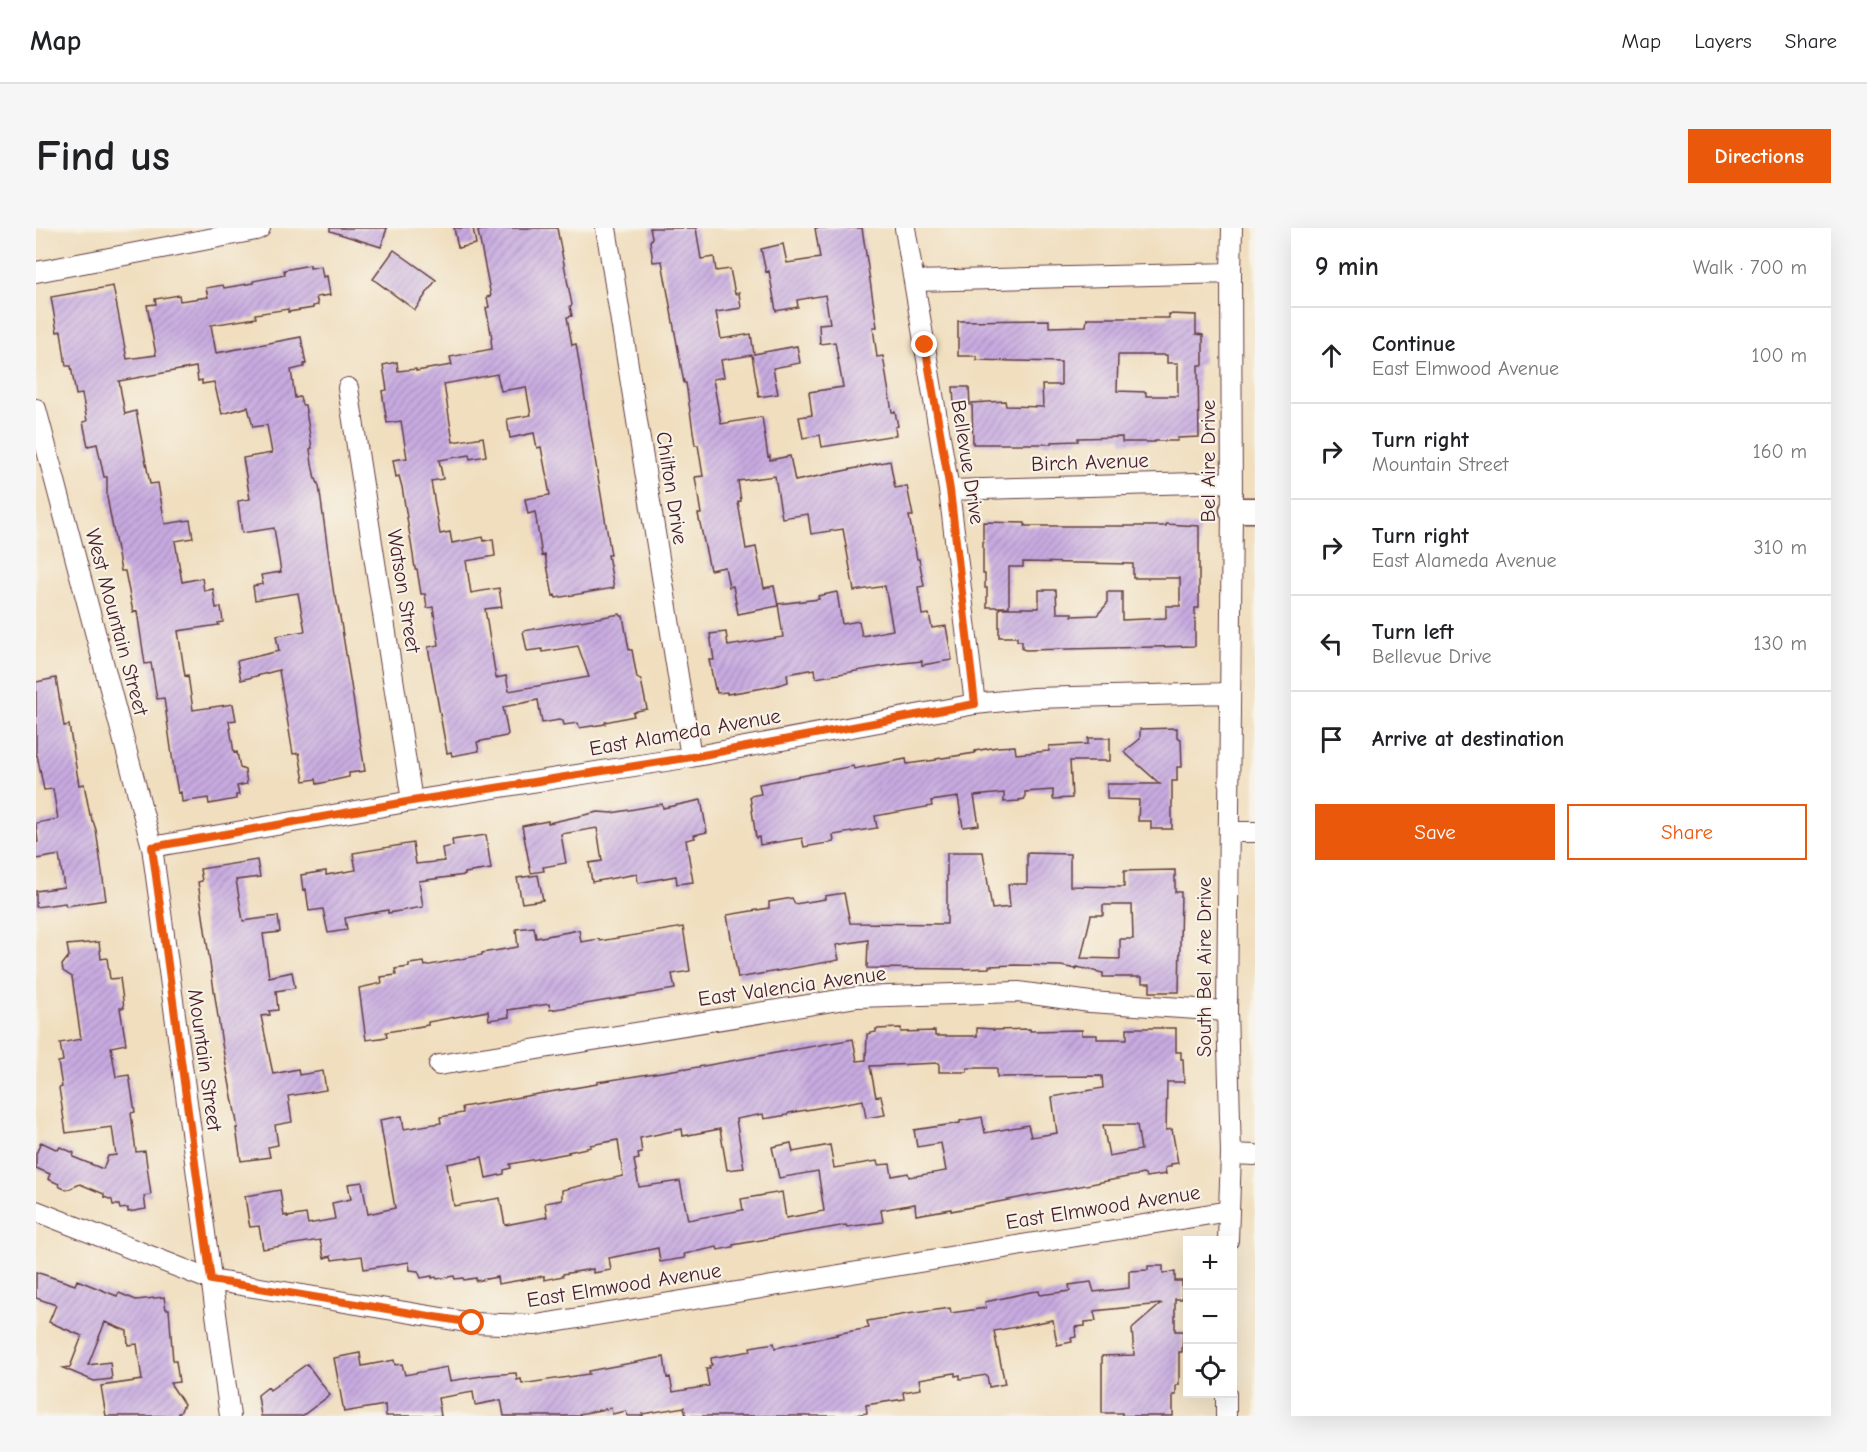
<!DOCTYPE html>
<meta charset="utf-8">
<style>
body{margin:0;font-family:"Comic Neue",sans-serif;background:#f6f6f6;color:#202124}
.controls{position:absolute;right:18px;bottom:18px;display:grid;overflow:hidden;border-radius:0px;box-shadow:0 6px 24px #0002}
.controls button{width:54px;height:54px;display:grid;place-items:center;padding:0;border:0;border-bottom:2px solid #e0e0e0;background:#fff;color:#202124;font:30px sans-serif}
.stop{position:absolute;width:18px;height:18px;margin:-14px;border:4px solid #ea580c;border-radius:50%;background:#fff}
.stop.end{background:#ea580c;border-color:#fff;box-shadow:0 2px 6px #0008}
.list{margin:0;padding:0;list-style:none}
h2{display:flex;justify-content:space-between;align-items:center;height:78px;margin:0;padding:0 24px;font-size:26px}
h2 small{font-size:20px;font-weight:400;color:#757577}
.list li{display:grid;grid-template-columns:39px 1fr auto;gap:18px;align-items:center;box-sizing:border-box;height:96px;padding:0 24px;border-top:2px solid #e0e0e0}
.list b{display:block;font-size:22px;white-space:nowrap}
.list p{margin:0;font-size:20px;white-space:nowrap;color:#757577}
.list em{font-size:20px;font-style:normal;color:#757577}
.actions{display:flex;gap:12px;padding:18px 24px}
.actions a{flex:1;padding:14px 0;border:2px solid #ea580c;border-radius:0px;text-align:center;font-size:21px;color:#ea580c}
.actions .main{background:#ea580c;color:#fff}
.icon{flex:none;width:33px;height:33px;fill:none;stroke:currentColor;stroke-width:2;stroke-linecap:round;stroke-linejoin:round}
.map{position:relative;flex:none;width:1219px;height:1188px;overflow:hidden;border-radius:0px}
header{display:flex;align-items:center;gap:36px;box-sizing:border-box;height:84px;padding:0 30px;background:#fff;border-bottom:2px solid #e0e0e0}
header strong{font-size:28px}
nav{display:flex;gap:33px;margin-inline-start:auto;font-size:21px}
.intro{display:flex;align-items:center;justify-content:space-between;box-sizing:border-box;height:144px;padding:0 36px}
h1{margin:0;font-size:42px}
.button{padding:15px 27px;border-radius:0px;background:#ea580c;color:#fff;font-size:21px;font-weight:700}
main{display:flex;gap:36px;padding:0 36px}
aside{flex:1;background:#fff;border-radius:0px;box-shadow:0 6px 24px #0002}
.map>svg:first-child{display:block}
.building{fill:url(#building-hatch);fill-rule:evenodd}
.lines{fill:none;stroke-linecap:round;stroke-linejoin:round}
.minor-casing{stroke:#633c41;stroke-width:22}
.tertiary-casing{stroke:#633c41;stroke-width:27}
.minor{stroke:#fff;stroke-width:20}
.tertiary{stroke:#fff;stroke-width:24}
.route{stroke:#ea580c;stroke-width:8}
.labels{text-anchor:middle;dominant-baseline:central;stroke-width:4.5;stroke-linejoin:round;paint-order:stroke}
.street-label{font-size:21px;fill:#4a1f2b;stroke:#f7f3e8}
</style>
<header>
<strong>Map</strong>
<nav><a>Map</a><a>Layers</a><a>Share</a></nav>
</header>
<div class="intro"><h1>Find us</h1><a class="button">Directions</a></div>
<main>
<div class="map">
<svg width="1219" height="1188" viewBox="0 0 1219 1188">
<defs>
<pattern id="building-hatch" width="6" height="6" patternUnits="userSpaceOnUse" patternTransform="scale(1.5)"><rect width="6" height="6" fill="#c8abe1"/><path d="M-1 1l2-2M0 6l6-6M5 7l2-2" fill="none" stroke="#a48bb7"/></pattern>
</defs>
<rect width="100%" height="100%" fill="#f7f3e8"/>
<filter id="ink" filterUnits="userSpaceOnUse"><feTurbulence type="fractalNoise" baseFrequency=".0167" numOctaves="2"/><feDisplacementMap in="SourceGraphic" scale="12" xChannelSelector="R" yChannelSelector="G"/><feConvolveMatrix kernelMatrix="1 2 1 2 8 2 1 2 1" color-interpolation-filters="sRGB"/></filter>
<filter id="wash" filterUnits="userSpaceOnUse"><feTurbulence type="fractalNoise" baseFrequency=".008" numOctaves="4" result="noise"/><feDisplacementMap in="SourceGraphic" scale="24" xChannelSelector="R" yChannelSelector="G"/><feGaussianBlur stdDeviation="1.35" result="paint"/><feColorMatrix in="noise" values="0 0 0 0 0 0 0 0 0 0 0 0 0 0 0 0 0 1.4 0 .05"/><feComposite in="paint" operator="in"/></filter>
<g filter="url(#wash)">
<rect width="100%" height="100%" fill="#f0debe"/>
<g id="blocks">
<path class="building" d="M294,0H351L345,19L294,3Z
M418,0H437L440,16L422,20Z
M461,0H521L536,77L534,78L536,88L531,89L536,117L540,116L575,327H572L578,360L520,370L519,367L517,368L509,327L506,328L499,284L492,286L489,271L514,267L505,219L501,220L498,205L474,210L471,191L495,187L490,159L465,163L461,146L408,156L417,214L447,209L450,228L434,231L433,227L403,232L407,251L395,253L404,306L414,304L416,315L447,309L448,313L457,311L459,328L430,333L435,365L463,360L466,379L449,381L460,450L470,448L473,463L553,449L542,418L507,424L506,421L491,423L487,403L584,386L585,388H587L593,422H596L601,450L605,452L611,481L601,483L597,485L598,488L569,494V496L543,500L542,495L528,497L527,493L523,492L506,495L502,472L467,479L472,506L470,508L441,514L443,523L416,528L415,524L411,525L392,419L403,417L397,379L391,380L389,366H385L381,341H379L377,327L366,259L363,248L360,249L357,232L371,230L365,193L351,195L346,163L351,162L347,137L361,134L362,143L380,141V143L416,137L414,129L456,121L455,111L456,110L450,80L453,79L451,69L455,68L442,3Z
M614,0H660L665,31L678,29L680,43L694,41L699,66L703,65L705,80L680,84L685,111L715,106L718,126L761,118L764,135L737,140L742,166L723,169L716,127L685,132L688,149L677,151L685,196L726,189L732,229L734,228V232L754,228L759,253L854,233L859,260L871,258L877,288H873L881,331H883L888,358L882,359L886,387L893,386L896,400L910,398L916,432L886,437V433L867,435L780,450L779,441L751,446L752,454L739,458L691,466V464L681,465L680,460L679,461L673,432H678L674,406L690,404L692,418L747,409L742,376L783,371L782,368L801,364L806,396L823,393L826,408L857,402L849,358L818,363L807,301L775,306L772,286L746,290L739,248L702,253L705,273L702,274L710,321L720,319L728,360L738,358L742,378L702,386L697,358L693,359L689,339L674,342L662,286H665L659,249L667,248L662,217H659L650,155H648L626,33L617,34L614,13L615,12L616,9Z
M779,0H826L841,99H837L841,129L847,128L856,184H859L862,198L859,199L860,207L786,219L784,207L767,210L763,189L776,187L773,164L807,159L799,114L784,116L783,96L794,95L789,67L761,72L762,79L740,83L733,43L730,44L725,21L747,16L751,35L784,30Z
M358,22L400,52L379,82L337,51Z
M274,37V40L285,38L287,49L291,48L294,67L280,69L282,77L277,78V80L252,84V81L219,86L220,90L175,97L180,125L265,109L270,136H268V139L255,142L259,170L264,169L266,177H269L276,220L274,221L276,236L279,251H280L283,258L298,367L300,369L304,389L329,543L313,545V549L281,556L280,551L268,553L263,525L257,526L243,442L205,452L201,433L243,423L240,408L269,403L262,365L219,372L217,358L227,356L225,347L245,344L238,300L206,305L202,273L214,271L207,230L236,225L231,197L217,199L212,179L186,186L178,154L166,156V152L162,153L160,139L83,153L89,186L100,183L114,256L122,255L129,296L154,292L157,310L139,313L146,354L166,350L168,363L177,361L180,380L185,379L187,394L182,395L183,397L142,403L149,448L152,447L157,482L197,476L200,492L193,493L198,525L201,524L204,540L209,542L211,556L201,558L203,567H200V571L173,576L172,570L146,574L145,564L142,565L138,542L128,470L121,471L115,435L109,436L101,383L97,384L89,343H85L71,269V249H68L61,216L52,218L47,194L51,193L46,166L40,167L35,138H30L25,103L21,104L15,69L77,58L91,131L120,127L111,77L120,76L119,71L143,67L144,73L172,69L170,60L187,57L188,60L217,55V53L249,47L248,42Z
M1133,86L1160,87V106L1167,107V137H1162L1163,209L1142,210L1141,213H1119V214H1086V209L1042,210V213L1015,214V216H937L936,175L969,173L970,178L1007,179L1006,157H1025V134L941,132V128H922V93L1013,92V99L1050,98L1051,90H1133ZM1082,127H1131V135H1142V168H1110V164L1081,163Z
M917,159H933L934,177H918Z
M947,294L989,295V298H1130V296L1163,298V380H1159V418L990,422L986,421V413H981V409H963V380H1003V362H1020L1021,385H1036V388L1061,387L1071,376V364H1086V392L1130,390V378H1144V350H1097V336L987,334V339H973V379H951V360H949V346H947Z
M20,450L28,498L33,497L43,557L48,556L54,587H55L56,593H57L60,602L70,672L30,678L29,675L0,679V663L28,659L23,627L0,631V614H2L0,595L22,591L17,561L8,562L1,527H0V454Z
M1141,500V509L1145,511L1146,539H1141V553H1136V601H1115V593H1102L1103,572L1071,571V556H1124L1088,524L1104,511V501Z
M1052,510H1074V533H1034L1036,570L1017,571V562L989,564V571L983,572V573L968,574V565L938,568L943,597L927,599L922,569L895,573L896,578L839,588L841,600L797,607L798,614L768,619L766,610L724,617L723,609L720,610L714,568L725,566L723,556L817,538L818,541L870,531L871,536L900,532V531L939,525V523L961,519L979,518L980,526L1013,523V518L1052,516Z
M665,572L671,604L658,607L659,610L650,612L657,654L641,656L640,648L602,655L601,646L556,654L553,635L566,633L561,600L525,606L530,635L507,639L508,643L495,645L486,598L512,593V595L562,584L576,585L626,576L627,580Z
M450,607L455,641L429,645V647L383,653L387,679L352,685V682L309,690L311,702L292,705L287,681L273,683L270,661L267,662L265,647L290,643V647L320,642L317,625L377,615L380,636L408,633L406,620L417,618L416,612Z
M924,624H947L956,681L974,679L972,656H991V625L1034,626V658L1088,659V643L1139,642V664H1145L1143,764H1114V755H1106V749H1067V745L1041,739V741L1025,738L979,737L953,738V740L924,741L831,740L832,712L800,717L803,732L702,750L691,687L733,680V674L756,670L759,676L789,671V668L808,665L814,695L911,696V625H924ZM1067,677H1096L1097,711H1084V731L1045,730L1055,687H1067Z
M221,632L224,649L200,652L207,693L242,688L244,704L227,706L233,749L256,744L259,760L240,763L242,782L233,783L234,787L225,788L237,846L262,841L263,847L287,843L290,862L252,868L256,894L239,897L242,917L232,919L234,929L205,933L200,900H202L186,816L162,654L166,653L164,641Z
M502,647L507,672L486,675L481,650Z
M498,699L500,710L543,702L545,714L563,711L564,713L647,699L654,743L636,746L639,761L514,782L513,776L472,782L473,789L453,792L452,783L392,794V797L350,804L351,809L330,812L323,760L346,755L345,749L360,747L359,741L373,739V736L388,734L389,738L446,727V725L482,719L480,701Z
M63,714L65,731L71,730L74,751L84,750L88,780H84L90,816L75,819L80,849L93,847L99,884L95,885L100,924L109,923L115,967L108,968L110,981L92,984V980L84,981L83,977H77L76,972L68,969V966L44,956L31,962L24,959L23,956L12,951L14,946L0,940V926L5,914L22,922L24,919L38,925L37,929L67,941L72,928L80,927L76,899L30,905L23,860L26,859L22,834L27,833L24,815L45,811L36,749L27,743L26,737L33,728L31,717Z
M865,800V804L899,803V808H941V800L957,801V802L994,801V803L1046,802V807H1061V811H1091V800H1140V824H1145V831H1147L1148,854H1131L1130,902L1136,901L1142,935L1135,936V938L1129,940L1130,946L1110,949L1109,947L1107,946L915,983V981L880,987L879,976L845,982L847,994L811,999L810,997L697,1017V1019L682,1022L681,1019L648,1026L649,1030L624,1034L622,1020L573,1030L575,1042L557,1045V1041L527,1046V1048L508,1052V1048L462,1056L461,1049L440,1053V1050L428,1052L427,1050L419,1051L418,1048L401,1051L400,1049L396,1050V1048L385,1050L382,1043L374,1042L373,1034L328,1041L326,1028L296,1032L295,1028L288,1030L284,1012L227,1021L223,998L214,999L213,995L209,968L244,962L248,988L251,987V989L270,986L272,996L299,991L296,975L315,971L312,956L326,954L332,986L359,980L344,892L366,888L368,901L405,895L404,889L427,885L426,879L561,856V854L575,852L650,840L651,841L817,811L821,833L830,832L831,806L840,804V801ZM903,835V844H931V840H961V849L1066,848L1067,860L1016,869L1021,905L995,909L992,897L949,905L946,889L924,893V895L878,902L881,919L905,915L910,943L873,949L872,945L856,948L854,936L842,937L841,933L798,940L794,917L757,924L755,915L736,919L743,950L782,943L788,983L750,990L746,964L705,971L707,982L652,992L644,953L603,959L598,932L603,931L602,926L606,925L604,910L646,901L647,908L684,901L691,942L708,940L700,891L727,886L728,891L751,887L753,885L827,872L830,890L849,887L845,868L840,869L834,838ZM1067,897H1101L1105,922L1073,928ZM582,912L587,948L526,962V972L509,975L511,989L469,997L464,970L418,978L411,936L446,929L450,950L468,946V942L475,940L474,936L533,925L532,924L555,919L554,917Z
M1112,1038H1127V1045L1139,1044V1053H1146V1071H1139V1103H1147L1146,1124H1143V1157H1140V1167H1137V1188H1086V1185H1066V1128L1098,1127L1096,1101L1125,1076L1058,1083L1060,1093L1049,1094V1098L1039,1099L1040,1109L1035,1110L1036,1114L1021,1117L1017,1092L958,1103L969,1156L953,1159L951,1147L924,1151V1147L919,1148V1145L883,1151L885,1161L867,1164L868,1171L830,1177L831,1185L814,1188H650L648,1179L606,1186L607,1188H592L590,1183L576,1186L575,1180L543,1186L544,1188H468L465,1172L439,1177L437,1164L402,1170L405,1188H350L349,1177L308,1184L298,1130L324,1125L326,1138L358,1132L359,1137L366,1136L369,1147L411,1139L414,1153L453,1147L480,1145L481,1152L485,1151L486,1156L553,1146L552,1143L628,1129L631,1150L634,1149L637,1164L673,1158L670,1141H674L673,1138L676,1137L675,1130L715,1123L714,1119L738,1115L739,1120L768,1114V1113L801,1107L800,1106L833,1100L831,1093L871,1086L914,1080L915,1085L950,1080L949,1074L994,1064L1003,1063L1004,1067L1034,1063L1033,1057L1055,1054L1058,1064L1093,1060V1043L1112,1042Z
M0,1044L39,1057L41,1052L81,1068L83,1065L100,1072L128,1069L130,1081H133L137,1133H140L143,1154L134,1155L148,1176L144,1185H142V1188H70L65,1158L106,1152L101,1116L92,1117L91,1103L69,1094L52,1137L74,1134L76,1151L58,1153L27,1140L34,1139L46,1108L13,1094L20,1077L0,1070Z
M271,1136L294,1167L266,1188H225L222,1167L232,1159L234,1162Z"/>
</g>
</g>
<g filter="url(#ink)">
<use href="#blocks" fill-opacity="0" stroke="#633c41" stroke-width="1.5"/>
<g class="lines">
<defs>
<path id="minor" d="M570,0L655,529
M869,0L913,262L939,476
M0,44L220,2L224,0
M879,53L1195,45
M312,160L376,573
M0,181L116,619L194,1188
M913,262L1196,254
M1193,604H1219
M116,619L376,573L655,529L939,476L997,470L1194,465
M403,837L821,769L982,764L1054,774L1191,783
M1195,926L1219,927
M0,983L175,1052L436,1095L500,1097L1193,983
M1192,1012L1195,926L1191,783L1196,282L1195,45L1196,0
M1190,1188V1166"/>
<path id="tertiary" d="M1196,282H1219"/>
</defs>
<use href="#minor" class="minor-casing"/>
<use href="#tertiary" class="tertiary-casing"/>
<use href="#minor" class="minor"/>
<use href="#tertiary" class="tertiary"/>
</g>
</g>
<g class="lines" filter="url(#ink)">
<path class="route" d="M436,1095L175,1052L116,619L376,573L656,529L939,476L914,262L889,117"/>
</g>
<g class="labels">
<g class="street-label">
<text transform="translate(1172 233) rotate(-90)">Bel Aire Drive</text>
<text transform="translate(932 234) rotate(81)">Bellevue Drive</text>
<text transform="translate(1054 234) rotate(-2)">Birch Avenue</text>
<text transform="translate(636 260) rotate(81)">Chilton Drive</text>
<text transform="translate(368 363) rotate(81)">Watson Street</text>
<text transform="translate(81 394) rotate(75)">West Mountain Street</text>
<text transform="translate(649 504) rotate(-10)">East Alameda Avenue</text>
<text transform="translate(1168 739) rotate(-90)">South Bel Aire Drive</text>
<text transform="translate(756 758) rotate(-8)">East Valencia Avenue</text>
<text transform="translate(169 832) rotate(82)">Mountain Street</text>
<text transform="translate(1067 979) rotate(-9)">East Elmwood Avenue</text>
<text transform="translate(588 1057) rotate(-9)">East Elmwood Avenue</text>
</g>
</g>
</svg>
<div class="controls">
<button>+</button>
<button>−</button>
<button><svg class="icon" aria-label="locate" viewBox="0 0 24 24"><circle cx="12" cy="12" r="6"/><path d="M12 2v4M12 18v4M2 12h4M18 12h4"/></svg></button>
</div>
<div class="stop" style="left:436px;top:1095px"></div>
<div class="stop end" style="left:889px;top:117px"></div>
</div>
<aside>
<h2>9 min<small>Walk · 700 m</small></h2>
<ul class="list">
<li><svg class="icon" aria-label="ahead" viewBox="0 0 24 24"><path d="M12 20V5M6 11l6-6 6 6"/></svg><div><b>Continue</b><p>East Elmwood Avenue</p></div><em>100 m</em></li>
<li><svg class="icon" aria-label="right" viewBox="0 0 24 24"><path d="M7 20v-9h11M14 6l5 5-5 5"/></svg><div><b>Turn right</b><p>Mountain Street</p></div><em>160 m</em></li>
<li><svg class="icon" aria-label="right" viewBox="0 0 24 24"><path d="M7 20v-9h11M14 6l5 5-5 5"/></svg><div><b>Turn right</b><p>East Alameda Avenue</p></div><em>310 m</em></li>
<li><svg class="icon" aria-label="left" viewBox="0 0 24 24"><path d="M17 20v-9H6M10 6l-5 5 5 5"/></svg><div><b>Turn left</b><p>Bellevue Drive</p></div><em>130 m</em></li>
<li><svg class="icon" aria-label="arrive" viewBox="0 0 24 24"><path d="M6 21V4h12l-3 4 3 4H6"/></svg><div><b>Arrive at destination</b></div></li>
</ul>
<div class="actions"><a class="main">Save</a><a>Share</a></div>
</aside>
</main>
